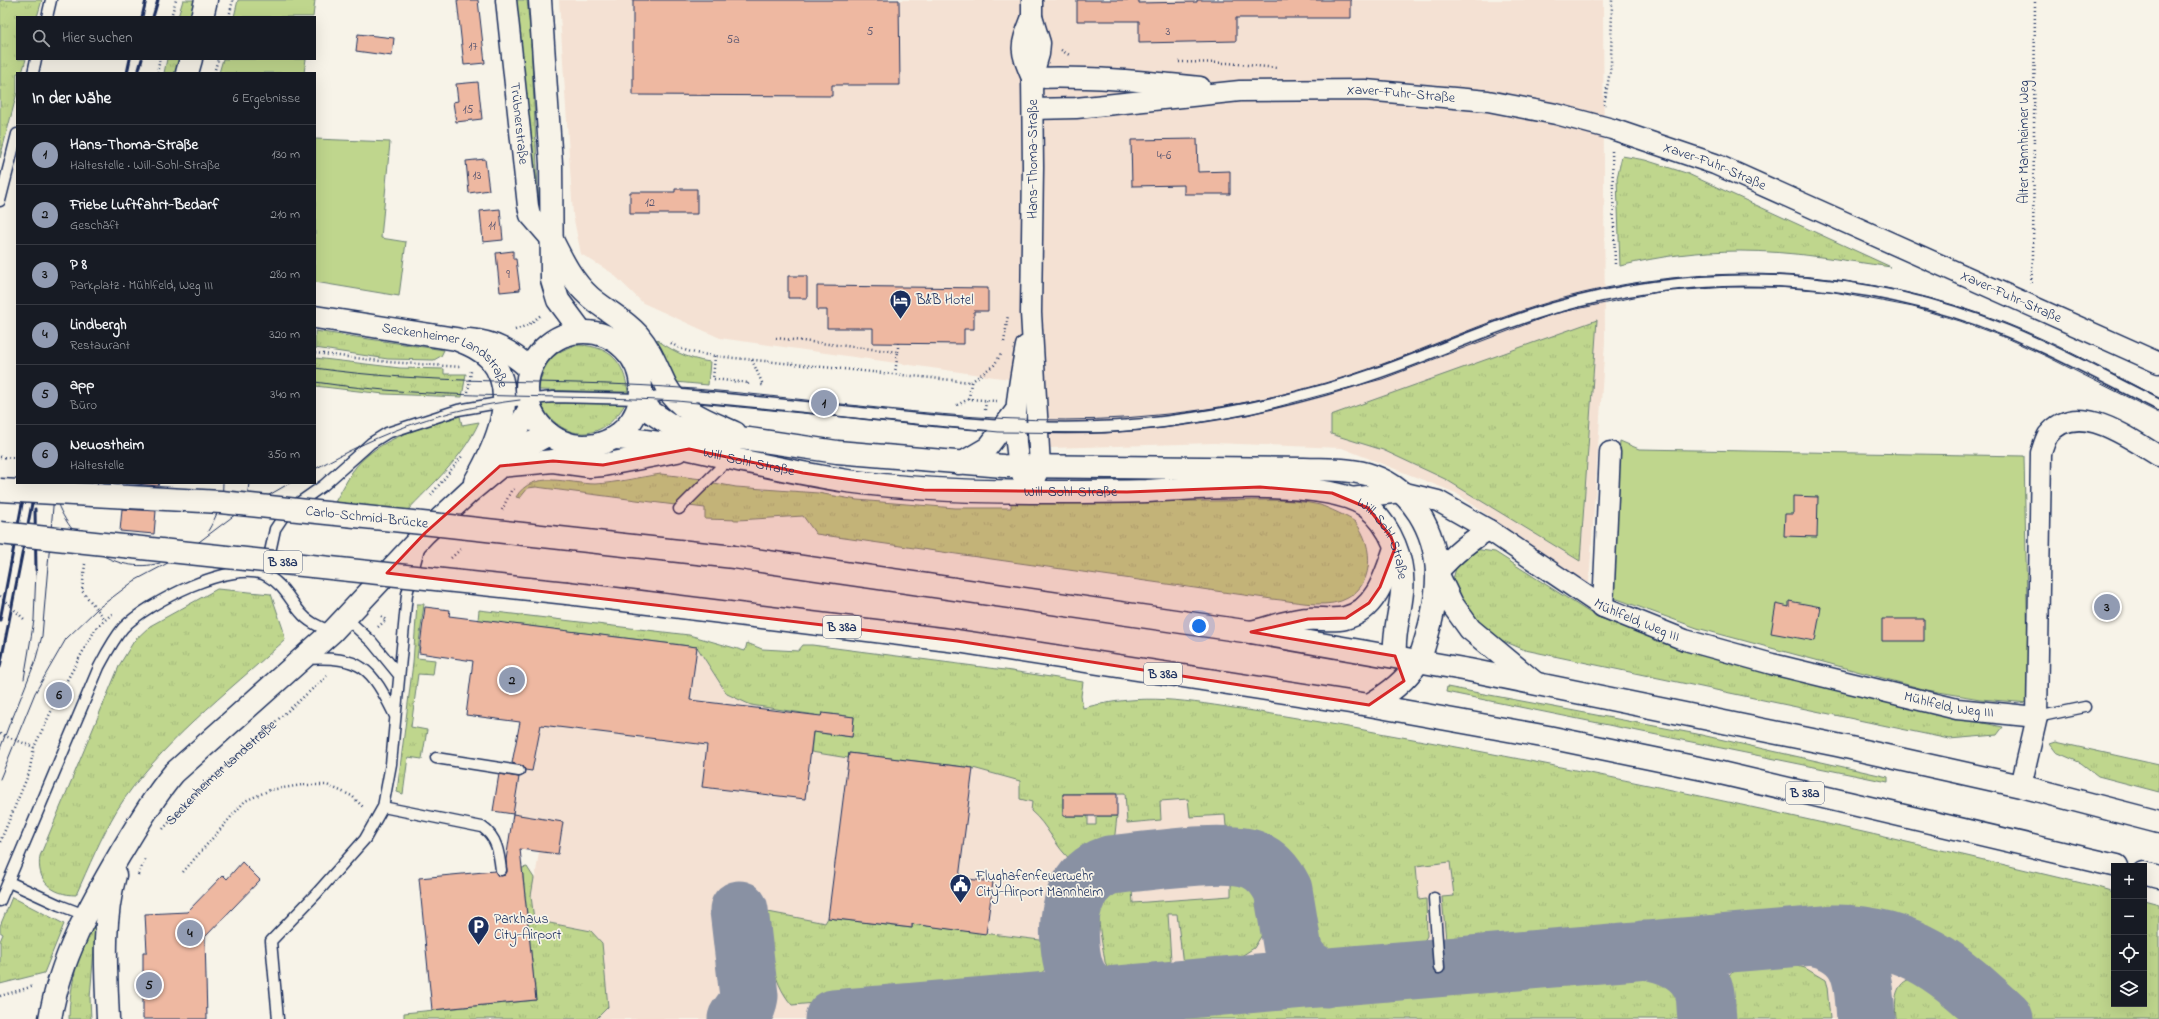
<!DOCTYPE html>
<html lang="de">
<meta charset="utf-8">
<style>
body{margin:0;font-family:"Indie Flower",sans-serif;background:#242831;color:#f1f3f6}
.controls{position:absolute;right:12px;bottom:12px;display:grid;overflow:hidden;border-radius:0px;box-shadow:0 4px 16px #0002}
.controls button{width:36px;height:36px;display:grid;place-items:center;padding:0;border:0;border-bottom:1px solid #363941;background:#171b24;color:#f1f3f6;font:20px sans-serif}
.you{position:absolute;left:1199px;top:626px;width:14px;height:14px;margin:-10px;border:3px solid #fff;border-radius:50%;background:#1a73e8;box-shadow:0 0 0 6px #1a73e833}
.badge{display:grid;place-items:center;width:26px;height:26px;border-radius:50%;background:#919bb2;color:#111;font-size:13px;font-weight:700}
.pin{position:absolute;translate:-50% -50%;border:2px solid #fff;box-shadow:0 1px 4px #0006}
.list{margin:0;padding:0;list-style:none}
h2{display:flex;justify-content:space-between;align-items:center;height:52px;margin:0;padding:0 16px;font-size:17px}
h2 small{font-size:13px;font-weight:400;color:#9ea1a6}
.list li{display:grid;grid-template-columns:26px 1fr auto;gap:12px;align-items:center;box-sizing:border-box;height:60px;padding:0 16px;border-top:1px solid #363941}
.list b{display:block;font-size:15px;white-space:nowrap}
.list p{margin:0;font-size:13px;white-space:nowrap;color:#9ea1a6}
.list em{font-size:13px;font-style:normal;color:#9ea1a6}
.icon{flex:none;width:22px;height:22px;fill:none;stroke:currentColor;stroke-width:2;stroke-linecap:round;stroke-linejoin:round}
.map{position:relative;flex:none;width:2159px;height:1019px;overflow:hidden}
.search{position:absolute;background:#171b24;box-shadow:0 4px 16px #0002;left:16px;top:16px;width:300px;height:44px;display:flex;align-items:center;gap:10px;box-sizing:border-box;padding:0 14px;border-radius:0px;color:#9ea1a6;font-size:15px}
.panel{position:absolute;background:#171b24;box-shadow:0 4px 16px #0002;left:16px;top:72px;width:300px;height:412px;border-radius:0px}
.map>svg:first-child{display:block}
.built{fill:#f4e1d3}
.grass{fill:url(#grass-tufts);stroke:#6d8276;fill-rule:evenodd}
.garden{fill:#bfd68d;stroke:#6d8276}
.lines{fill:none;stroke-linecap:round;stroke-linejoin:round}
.taxiway{stroke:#8991a3;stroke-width:59}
.building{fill:#eeb8a1;stroke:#1b2f5e}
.lane-casing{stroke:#1b2f5e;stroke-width:13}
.street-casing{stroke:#1b2f5e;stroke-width:23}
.secondary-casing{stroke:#1b2f5e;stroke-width:25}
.primary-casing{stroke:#1b2f5e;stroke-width:25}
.path{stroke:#1b2f5e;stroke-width:2.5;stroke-dasharray:1 3;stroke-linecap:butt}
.lane{stroke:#f7f3e8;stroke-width:10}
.street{stroke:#f7f3e8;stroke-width:20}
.secondary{stroke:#f7f3e8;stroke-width:22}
.primary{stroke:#f7f3e8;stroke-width:22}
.tram{stroke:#1b2f5e;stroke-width:1}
.rail{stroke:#1b2f5e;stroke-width:3}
.primary-bridge-casing{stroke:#1b2f5e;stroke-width:25;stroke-linecap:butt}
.highway-bridge-casing{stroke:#1b2f5e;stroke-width:25;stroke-linecap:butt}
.path-bridge{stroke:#1b2f5e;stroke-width:2.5;stroke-dasharray:1 3;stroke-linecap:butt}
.primary-bridge{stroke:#f7f3e8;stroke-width:22}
.highway-bridge{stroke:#f7f3e8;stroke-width:22}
.marked{fill:#d62828;fill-opacity:0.2;stroke:#d62828;stroke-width:3;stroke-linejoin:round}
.labels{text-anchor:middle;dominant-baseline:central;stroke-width:3.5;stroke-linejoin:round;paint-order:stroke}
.number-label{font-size:12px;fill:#50516f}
.shield{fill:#f7f3e8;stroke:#5d6a87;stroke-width:1}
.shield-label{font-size:13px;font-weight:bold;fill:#1b2f5e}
.street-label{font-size:14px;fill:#1b2f5e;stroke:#f7f3e8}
.poi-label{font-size:14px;fill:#1b2f5e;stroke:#f7f3e8;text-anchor:start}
</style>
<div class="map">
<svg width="2159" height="1019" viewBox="0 0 2159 1019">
<defs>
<pattern id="grass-tufts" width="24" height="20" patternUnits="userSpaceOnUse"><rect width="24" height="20" fill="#bfd68d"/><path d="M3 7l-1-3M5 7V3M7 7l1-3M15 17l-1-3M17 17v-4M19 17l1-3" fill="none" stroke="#a4b87c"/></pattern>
</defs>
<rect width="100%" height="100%" fill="#f7f3e8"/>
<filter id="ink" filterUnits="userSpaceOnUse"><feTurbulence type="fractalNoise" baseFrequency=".025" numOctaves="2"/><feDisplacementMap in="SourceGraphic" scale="8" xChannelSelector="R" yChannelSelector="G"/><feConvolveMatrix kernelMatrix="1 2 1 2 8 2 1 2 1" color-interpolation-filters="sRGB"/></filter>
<g filter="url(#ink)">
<path class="built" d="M559,0H1603L1605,342L1589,584L1531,546L1456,493L1342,448L1214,443L1050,448L1045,384L720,338L643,303L612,273L581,254L573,215Z
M553,629L697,647L712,668L822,713L1777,847L2114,1004H2144L2159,1019H404V1013L536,1000L522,868L527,867L535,878L539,852L508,846L513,814L493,811L499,770L511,768L517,736L538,740Z"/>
<path class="grass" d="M0,0H42L37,17H17V59H26L22,73H17V93L0,158Z
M183,0H195L190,17H178Z
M515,0H527L531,39L539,211L537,210Z
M167,59H179L175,73H164Z
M1622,156L1645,160L1686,173L1891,267C1842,260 1791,251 1740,251C1699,251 1660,256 1620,266L1617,178Z
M1597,320L1580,561L1445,479L1383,450L1331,434V415Z
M315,331L444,350L441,356L434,360L388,359L315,348Z
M650,335C669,349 686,359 710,362L708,385L675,382Z
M580,345C611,347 624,362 628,392L539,390C541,365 554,349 580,345Z
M315,358L400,368L444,369V374H466L462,397L384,394L315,386Z
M540,403L625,404C603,443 561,443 540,403Z
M460,416L462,425L479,422C463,458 432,484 406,512L335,502C341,492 346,482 352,472C377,437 422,428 460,416Z
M661,474L702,479L675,505L536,487L528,488L520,498L516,497C533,469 568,484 595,484C616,483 640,477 661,474Z
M714,483L736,487L818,493L857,500L955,508H1011V499C1078,502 1144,501 1211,501C1245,501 1286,497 1320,505C1326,507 1351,518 1355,522C1375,546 1375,589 1341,601C1321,608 1293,601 1272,599L816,534L803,516L738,520L705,519V508L689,506Z
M1474,549L1495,552L1595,616L1687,650L1953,717L2003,727L1997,735L1949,739L1525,650L1489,635L1458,596L1453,579L1458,561Z
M217,589L271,594L283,629L285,640C229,691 157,746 117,810C101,837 89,866 76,895C52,895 36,881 40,856L120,664L134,641L150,626Z
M417,604H424L417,658L435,660L433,675L418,674L411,727L427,730L422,759L408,757L403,794L397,792L413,663Z
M479,610L689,635L745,651L747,643L762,649L798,651L803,645H812L1005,670L1083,682L1081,696L1083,708C1145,692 1186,701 1247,710C1293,717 1339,725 1385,734C1623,776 1859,830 2094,886L2114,892V1004H2144V900L2159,904V1019H2027C2013,1002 1994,988 1976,974C1958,958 1939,940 1917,929C1901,921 1882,918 1864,916L1447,951L1442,897L1454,896L1450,862L1416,866L1419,900L1426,899L1427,936L1423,943L1409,954L1343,959L1330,956L1309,941L1303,930L1297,892L1286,867L1259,843L1227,837L1225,815L1190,817L1188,799L1160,801L1161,820L1127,823L1125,793L1063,794V816H1088V825H1096V816H1117L1115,834L1111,849L1091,853L1080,860L1072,861C1055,847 1048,825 1031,811L1032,802L1020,799V781L973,768L849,753L848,758L811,752L815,715L751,705L727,694L697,647L478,620ZM822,713L854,717L852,737L819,733Z
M1447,687L1697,734L1888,777V782L1446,692Z
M2056,742L2159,765V792L2098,776L2081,763L2056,752L2050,744Z
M919,866L927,926L1048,941L1051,963L1035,980L1026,985L792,1005C770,980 769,943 763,911L825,923L828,918L912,928Z
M527,867L534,878L531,896L534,920L591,931L602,943L608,1007L596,1019H404V1013L536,1000L522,868Z
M1231,882L1244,883L1255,889L1263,906L1267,921L1263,933L1254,948L1243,955L1228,960L1214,969L1188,974L1184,970L1183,965L1177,914H1168L1171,960L1166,970L1158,977L1121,979L1108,968L1105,962C1101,929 1085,892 1132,890L1133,903L1231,896Z
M12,897L64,924L44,973L0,984V941L3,934L0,932V926Z
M96,924L90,998L91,1019H69C69,986 79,956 89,926Z
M1779,961L1805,968L1825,980L1827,987L1830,1019H1724C1723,1008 1720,995 1723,984C1727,967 1764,961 1779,961Z
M1595,970L1663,978C1676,986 1681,1006 1689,1019H1018Z
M1910,979C1938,978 1957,1001 1977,1019H1896C1895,1004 1893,985 1910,979Z"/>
<path class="garden" d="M238,0H315L313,17H234Z
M223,59H306L304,73H219Z
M315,139L390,142L381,238L406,242L399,296L315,282Z
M1620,441L1639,449L2024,456L2029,703L1980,699L1927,690L1697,628L1609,596Z"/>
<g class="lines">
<path class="taxiway" d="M1811,936C1862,945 1863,976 1866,1019
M1643,950C1669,953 1698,965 1705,994C1706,1002 1706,1011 1707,1019
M1104,996C1078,991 1072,968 1070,945C1067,912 1074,877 1110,865C1143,862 1227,848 1254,860C1267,865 1277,878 1283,890L1293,950C1300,966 1309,973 1326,978
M737,1019L747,1005L749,996L739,910
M834,1019L1836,934C1913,935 1950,969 2004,1019"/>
</g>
<path class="building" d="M457,0H478L485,63L464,65Z
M633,0H899L900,85H832V96L633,95Z
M1077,0H1139V3L1197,2V0H1351V18H1236V41L1139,43V21H1077Z
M358,34L394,38L392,56L356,51Z
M478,82L482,119L456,122L453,102L458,101L456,84Z
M1197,139L1198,172L1230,171V194H1184V185L1132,186L1131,140Z
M485,159L489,190L469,193L466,161Z
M675,189H697V214H630V192H675Z
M500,209L503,240L483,242L480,211Z
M513,251V259H516L520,290L500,292L496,253Z
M788,276H807V298H788Z
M817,286L988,288V311H974V329H964V344L873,343V328H827V310H817Z
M125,483H159L158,486Z
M1793,496L1818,497L1817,537L1784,536L1785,514H1793Z
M122,509L156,511L154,534L120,531Z
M1789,601L1821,607L1815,641L1771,633L1776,604L1789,607Z
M425,607L450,610L449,616L697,647L690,700L821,716L822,713L854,717L852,737L813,732L805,799L702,787L707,745L541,725L532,771L525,770L523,766L512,763L520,722L466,715L473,661L419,653Z
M1882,619H1924V641H1882Z
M849,753L973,768L959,878L993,882L986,934L912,924V928L828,918Z
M499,774L519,777L513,814L493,811Z
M1063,794H1117V816H1063Z
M513,814L563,822L558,854L520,849L536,1000L432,1010L419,878L495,871L498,876L505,875L507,872L506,860Z
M242,862L260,880L205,937L207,1019H143V952H147L145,914L187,912L223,875L227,879Z"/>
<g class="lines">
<defs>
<path id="lane" d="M47,17L51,0
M33,73L36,59
M0,201L17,134
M679,509L730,458
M265,575L275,529L287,511L324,485L371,443L387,433L458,410L504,402L553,397L641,399L671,394C740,400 809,407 878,415C973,425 1068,434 1163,422C1236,413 1310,397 1380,372C1438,352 1494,325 1554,308C1702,265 1863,272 2007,331C2059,352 2109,380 2159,405
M346,618L372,642L399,675
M305,659C362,656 371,667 395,716
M2037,717L2085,707
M436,758L519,771
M383,807L482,827C497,837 499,853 501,870
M9,882L59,905L85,915
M1434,898L1439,968
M0,901L99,667C106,654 113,640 123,628C147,603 233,558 267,576C284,585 289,599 301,613C309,623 321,627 332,632
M278,1019L271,941L317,893L365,839L383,807L391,764L407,594L419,548"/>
<g id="street">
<path id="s2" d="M506,0L528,206L530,215L550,238"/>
<path d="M1032,17C1020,48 1019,47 1032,78"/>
<path d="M1032,78C1089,76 1144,81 1200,87"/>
<path id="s3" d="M1033,109L1076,108L1240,91L1365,90L1488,101L1556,114L1612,129L1715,164L2159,363"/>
<path d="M959,464L988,447L1016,410"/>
<path d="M1024,480C1008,440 1018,388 1026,346"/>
<path d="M1029,492L1040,466L1031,313L1033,167L1032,78L1039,54L1040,43L1032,17V0"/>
<path id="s4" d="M1351,498L1401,492L1438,501L1489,530L1603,607L1685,640L1772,664L1957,709L2037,717"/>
<path d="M1437,573C1453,555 1468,541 1489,530"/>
<path d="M1603,607L1610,452"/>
<path d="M2021,786L2037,717L2041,453C2043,447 2045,440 2048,435C2077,398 2130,439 2159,456"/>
</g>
<g id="secondary">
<path d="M540,0L551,164L552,280L558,300L581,331"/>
<path d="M202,17L206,0"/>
<path d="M187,73L191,59"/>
<path d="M553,242C563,262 573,282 590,297C605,310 625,320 638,335C651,350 657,368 666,386C680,412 709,421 735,433"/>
<path id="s5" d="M315,317L456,339C468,344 481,349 490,359C521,394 494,449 475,482"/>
<circle cx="584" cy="389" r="57"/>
<path d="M469,340C494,342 512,352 530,369"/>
<path d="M641,399L651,412L672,426L706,436L749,439L837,452L1003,466L1304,469C1327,470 1351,468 1373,476C1413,490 1435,531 1437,572C1438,599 1428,635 1419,661"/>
<path id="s6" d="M615,438C654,440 691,449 729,458C768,466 807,475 847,481C914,490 982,492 1050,492C1082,492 1115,492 1147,491C1198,488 1326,478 1366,506C1391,525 1405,561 1402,592C1400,615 1393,633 1395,656"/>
<path d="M494,459L512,439L530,408"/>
<path d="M500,466L553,461L590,466L603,465L677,451"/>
<path d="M1437,573L1452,604L1470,629L1535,683"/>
<path d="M1251,632C1269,628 1289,620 1308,619C1320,618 1333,621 1345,618C1376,611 1386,574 1395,548"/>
<path d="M50,1019C60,959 90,905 120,854C137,826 153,798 174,773L332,632L425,533L469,492L521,449L549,434"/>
<path d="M108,1019C106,971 102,922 115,875"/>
</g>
<path id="primary" d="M734,557L1251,632L1469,670L1837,745L2021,786L2159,822
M567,593L957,641L1369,705L1548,737L1708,770L2117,866
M1369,705C1390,693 1405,681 1419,661
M2144,873L2159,877"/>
</defs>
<use href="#lane" class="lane-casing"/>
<use href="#street" class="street-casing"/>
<use href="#secondary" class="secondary-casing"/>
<use href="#primary" class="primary-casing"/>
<g class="path">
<path d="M171,17L176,0"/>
<path d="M229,17L233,0"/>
<path d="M1061,50L1071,56"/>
<path d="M1179,62L1228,63L1277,68"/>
<path d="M157,73L160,59"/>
<path d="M214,73L218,59"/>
<path d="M1604,105L1611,65L1612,0"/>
<path d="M1612,151L1615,264"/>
<path d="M2031,283L2033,257L2035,0"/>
<path d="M515,330L528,325L541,315"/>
<path d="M776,338L898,352L895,373"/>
<path d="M1004,342L1008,315"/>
<path d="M671,343C683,352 700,354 715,356L971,382"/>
<path d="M898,352V343"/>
<path d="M315,353L388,362L462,367"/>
<path d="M715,356L713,379L749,383L747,385"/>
<path d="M752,360L763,385H761"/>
<path d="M971,382L994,365L1002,353"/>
<path d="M971,382L969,399L997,401"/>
<path d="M468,392L471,371"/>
<path d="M957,405L969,399"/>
<path d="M985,410L986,401"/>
<path d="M0,457L17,458"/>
<path d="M431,495L463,455"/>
<path d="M502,510L511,491L515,488"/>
<path d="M451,558L461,549"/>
<path d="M85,564L82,591L105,619"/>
<path d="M378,627L386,620L379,614"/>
<path d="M0,734L34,747"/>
<path id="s1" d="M163,829L202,787L327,676"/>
<path d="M0,842L29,773L34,747L61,691L96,628L113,613"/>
<path d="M183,872L245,801L270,790L302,785H327L352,796L364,808"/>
<path d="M138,875L146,857"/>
<path d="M0,996L34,986"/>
</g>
<use href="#lane" class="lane"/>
<use href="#street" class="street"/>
<use href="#secondary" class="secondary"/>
<use href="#primary" class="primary"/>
<path class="tram" d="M315,368C431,385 549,379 666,387C830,397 993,433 1158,415C1232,408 1309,391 1380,365C1433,346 1485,322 1540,305C1691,258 1858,265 2005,323C2058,344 2108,372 2159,398
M315,382C435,400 557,394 677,401L999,432L1105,433L1163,428L1247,415L1382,379L1553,314L1658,292L1728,287H1777L1829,291L1913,307L1960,321L2004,337L2046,356L2159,413
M315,469C383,431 442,409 520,400
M55,496C68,540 114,576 160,563
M236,514L248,491L249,483
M208,531C217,516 223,501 223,483
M24,679L34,620L36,570
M11,722L35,662L42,636L55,483
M0,749L12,717
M0,779L35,693L66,639L97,609L134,581L179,557L236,514L290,483"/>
<path class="rail" d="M142,17L146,0
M153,17L158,0
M127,73L130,59
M138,73L142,59
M35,509L36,570
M0,620L26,483
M0,667L36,483"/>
<defs>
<path id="primary-bridge" d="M441,525L734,557"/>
<g id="highway-bridge">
<path id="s7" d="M0,490L221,502L441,525"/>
<path d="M0,533L567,593"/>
</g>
</defs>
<use href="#primary-bridge" class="primary-bridge-casing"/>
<use href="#highway-bridge" class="highway-bridge-casing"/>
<path class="path-bridge" d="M0,596L25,620"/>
<use href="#primary-bridge" class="primary-bridge"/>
<use href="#highway-bridge" class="highway-bridge"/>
</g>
</g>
<path class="marked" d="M689,449L803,473L924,490L1127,492L1260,487L1332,493L1368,508L1391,537L1395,548L1380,587L1369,603L1346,618L1308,619L1251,632L1395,656L1404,681L1369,705L957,641L387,573L425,533L500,466L553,461L603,465Z"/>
<defs>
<symbol id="hotel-pin" viewBox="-11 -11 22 30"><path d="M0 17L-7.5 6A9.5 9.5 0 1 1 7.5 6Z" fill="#1b2f5e" stroke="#f7f3e8"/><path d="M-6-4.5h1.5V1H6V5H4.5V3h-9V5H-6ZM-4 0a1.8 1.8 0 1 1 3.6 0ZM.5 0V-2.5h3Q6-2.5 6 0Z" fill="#fff"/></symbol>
<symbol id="civic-pin" viewBox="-11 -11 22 30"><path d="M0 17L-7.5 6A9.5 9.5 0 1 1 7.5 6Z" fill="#1b2f5e" stroke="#f7f3e8"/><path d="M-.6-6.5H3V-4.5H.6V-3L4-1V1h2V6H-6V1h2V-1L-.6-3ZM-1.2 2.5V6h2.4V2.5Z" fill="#fff"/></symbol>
<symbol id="parking-pin" viewBox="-11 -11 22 30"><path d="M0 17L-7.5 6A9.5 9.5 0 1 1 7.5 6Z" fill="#1b2f5e" stroke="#f7f3e8"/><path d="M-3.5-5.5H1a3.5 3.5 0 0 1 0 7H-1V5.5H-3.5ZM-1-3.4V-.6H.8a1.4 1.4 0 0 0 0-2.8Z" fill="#fff"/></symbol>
</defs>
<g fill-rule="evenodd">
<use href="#hotel-pin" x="888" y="288" width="25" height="34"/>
<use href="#civic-pin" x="948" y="872" width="25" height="34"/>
<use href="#parking-pin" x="466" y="914" width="25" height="34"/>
</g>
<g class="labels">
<g class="number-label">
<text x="870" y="32">5</text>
<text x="1168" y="32">3</text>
<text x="733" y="40">5a</text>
<text x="473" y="47">17</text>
<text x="468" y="110">15</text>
<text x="1164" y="156">4-6</text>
<text x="477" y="176">13</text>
<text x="650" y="203">12</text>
<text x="492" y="226">11</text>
<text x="508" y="275">9</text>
</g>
<g class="shield">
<rect x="264" y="551" width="38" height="22" rx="3"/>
<rect x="823" y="616" width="38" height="22" rx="3"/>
<rect x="1144" y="663" width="38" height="22" rx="3"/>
<rect x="1786" y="782" width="38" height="22" rx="3"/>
</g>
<g class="shield-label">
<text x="283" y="562">B 38a</text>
<text x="842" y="627">B 38a</text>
<text x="1163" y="674">B 38a</text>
<text x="1805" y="793">B 38a</text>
</g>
<g class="street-label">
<text stroke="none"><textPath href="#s3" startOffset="369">Xaver-Fuhr-Straße</textPath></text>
<text stroke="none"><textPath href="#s2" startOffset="124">Trübnerstraße</textPath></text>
<text transform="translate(2024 142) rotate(-90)">Alter Mannheimer Weg</text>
<text transform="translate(1033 159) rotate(-90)">Hans-Thoma-Straße</text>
<text stroke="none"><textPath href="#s3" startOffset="693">Xaver-Fuhr-Straße</textPath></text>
<text stroke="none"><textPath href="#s3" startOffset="1017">Xaver-Fuhr-Straße</textPath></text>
<text stroke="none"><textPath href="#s5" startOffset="141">Seckenheimer Landstraße</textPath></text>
<text stroke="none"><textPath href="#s6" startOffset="136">Will-Sohl-Straße</textPath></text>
<text stroke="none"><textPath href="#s6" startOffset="460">Will-Sohl-Straße</textPath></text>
<text stroke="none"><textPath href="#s7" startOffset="368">Carlo-Schmid-Brücke</textPath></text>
<text stroke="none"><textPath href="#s6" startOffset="796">Will-Sohl-Straße</textPath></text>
<text stroke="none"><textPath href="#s4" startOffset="321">Mühlfeld, Weg III</textPath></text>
<text stroke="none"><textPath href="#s4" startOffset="645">Mühlfeld, Weg III</textPath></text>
<text stroke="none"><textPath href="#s1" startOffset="81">Seckenheimer Landstraße</textPath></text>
</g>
<g class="poi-label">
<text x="916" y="300">B&amp;B Hotel</text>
<text x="976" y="876">Flughafenfeuerwehr<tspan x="976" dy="16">City-Airport Mannheim</tspan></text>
<text x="494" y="919">Parkhaus<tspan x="494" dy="16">City-Airport</tspan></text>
</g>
</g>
</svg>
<div class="controls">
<button>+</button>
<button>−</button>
<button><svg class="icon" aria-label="locate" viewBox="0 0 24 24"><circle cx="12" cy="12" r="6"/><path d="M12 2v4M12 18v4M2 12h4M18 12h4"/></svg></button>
<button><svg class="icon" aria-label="layers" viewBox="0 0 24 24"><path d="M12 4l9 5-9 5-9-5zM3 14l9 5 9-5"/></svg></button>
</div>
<div class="you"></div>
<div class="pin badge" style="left:824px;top:403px">1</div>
<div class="pin badge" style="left:512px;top:680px">2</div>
<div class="pin badge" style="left:2107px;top:607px">3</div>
<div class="pin badge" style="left:190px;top:933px">4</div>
<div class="pin badge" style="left:149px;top:985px">5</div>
<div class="pin badge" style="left:59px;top:695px">6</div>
<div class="search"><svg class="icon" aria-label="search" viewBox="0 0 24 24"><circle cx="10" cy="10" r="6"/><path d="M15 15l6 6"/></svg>Hier suchen</div>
<section class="panel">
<h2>In der Nähe<small>6 Ergebnisse</small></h2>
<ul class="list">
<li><span class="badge">1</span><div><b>Hans-Thoma-Straße</b><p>Haltestelle · Will-Sohl-Straße</p></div><em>130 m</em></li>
<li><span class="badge">2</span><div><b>Friebe Luftfahrt-Bedarf</b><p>Geschäft</p></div><em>210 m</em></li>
<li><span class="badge">3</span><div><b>P 8</b><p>Parkplatz · Mühlfeld, Weg III</p></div><em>280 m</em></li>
<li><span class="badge">4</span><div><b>Lindbergh</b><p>Restaurant</p></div><em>320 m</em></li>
<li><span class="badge">5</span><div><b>app</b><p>Büro</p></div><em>340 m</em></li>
<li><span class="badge">6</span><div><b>Neuostheim</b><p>Haltestelle</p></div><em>350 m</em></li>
</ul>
</section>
</div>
